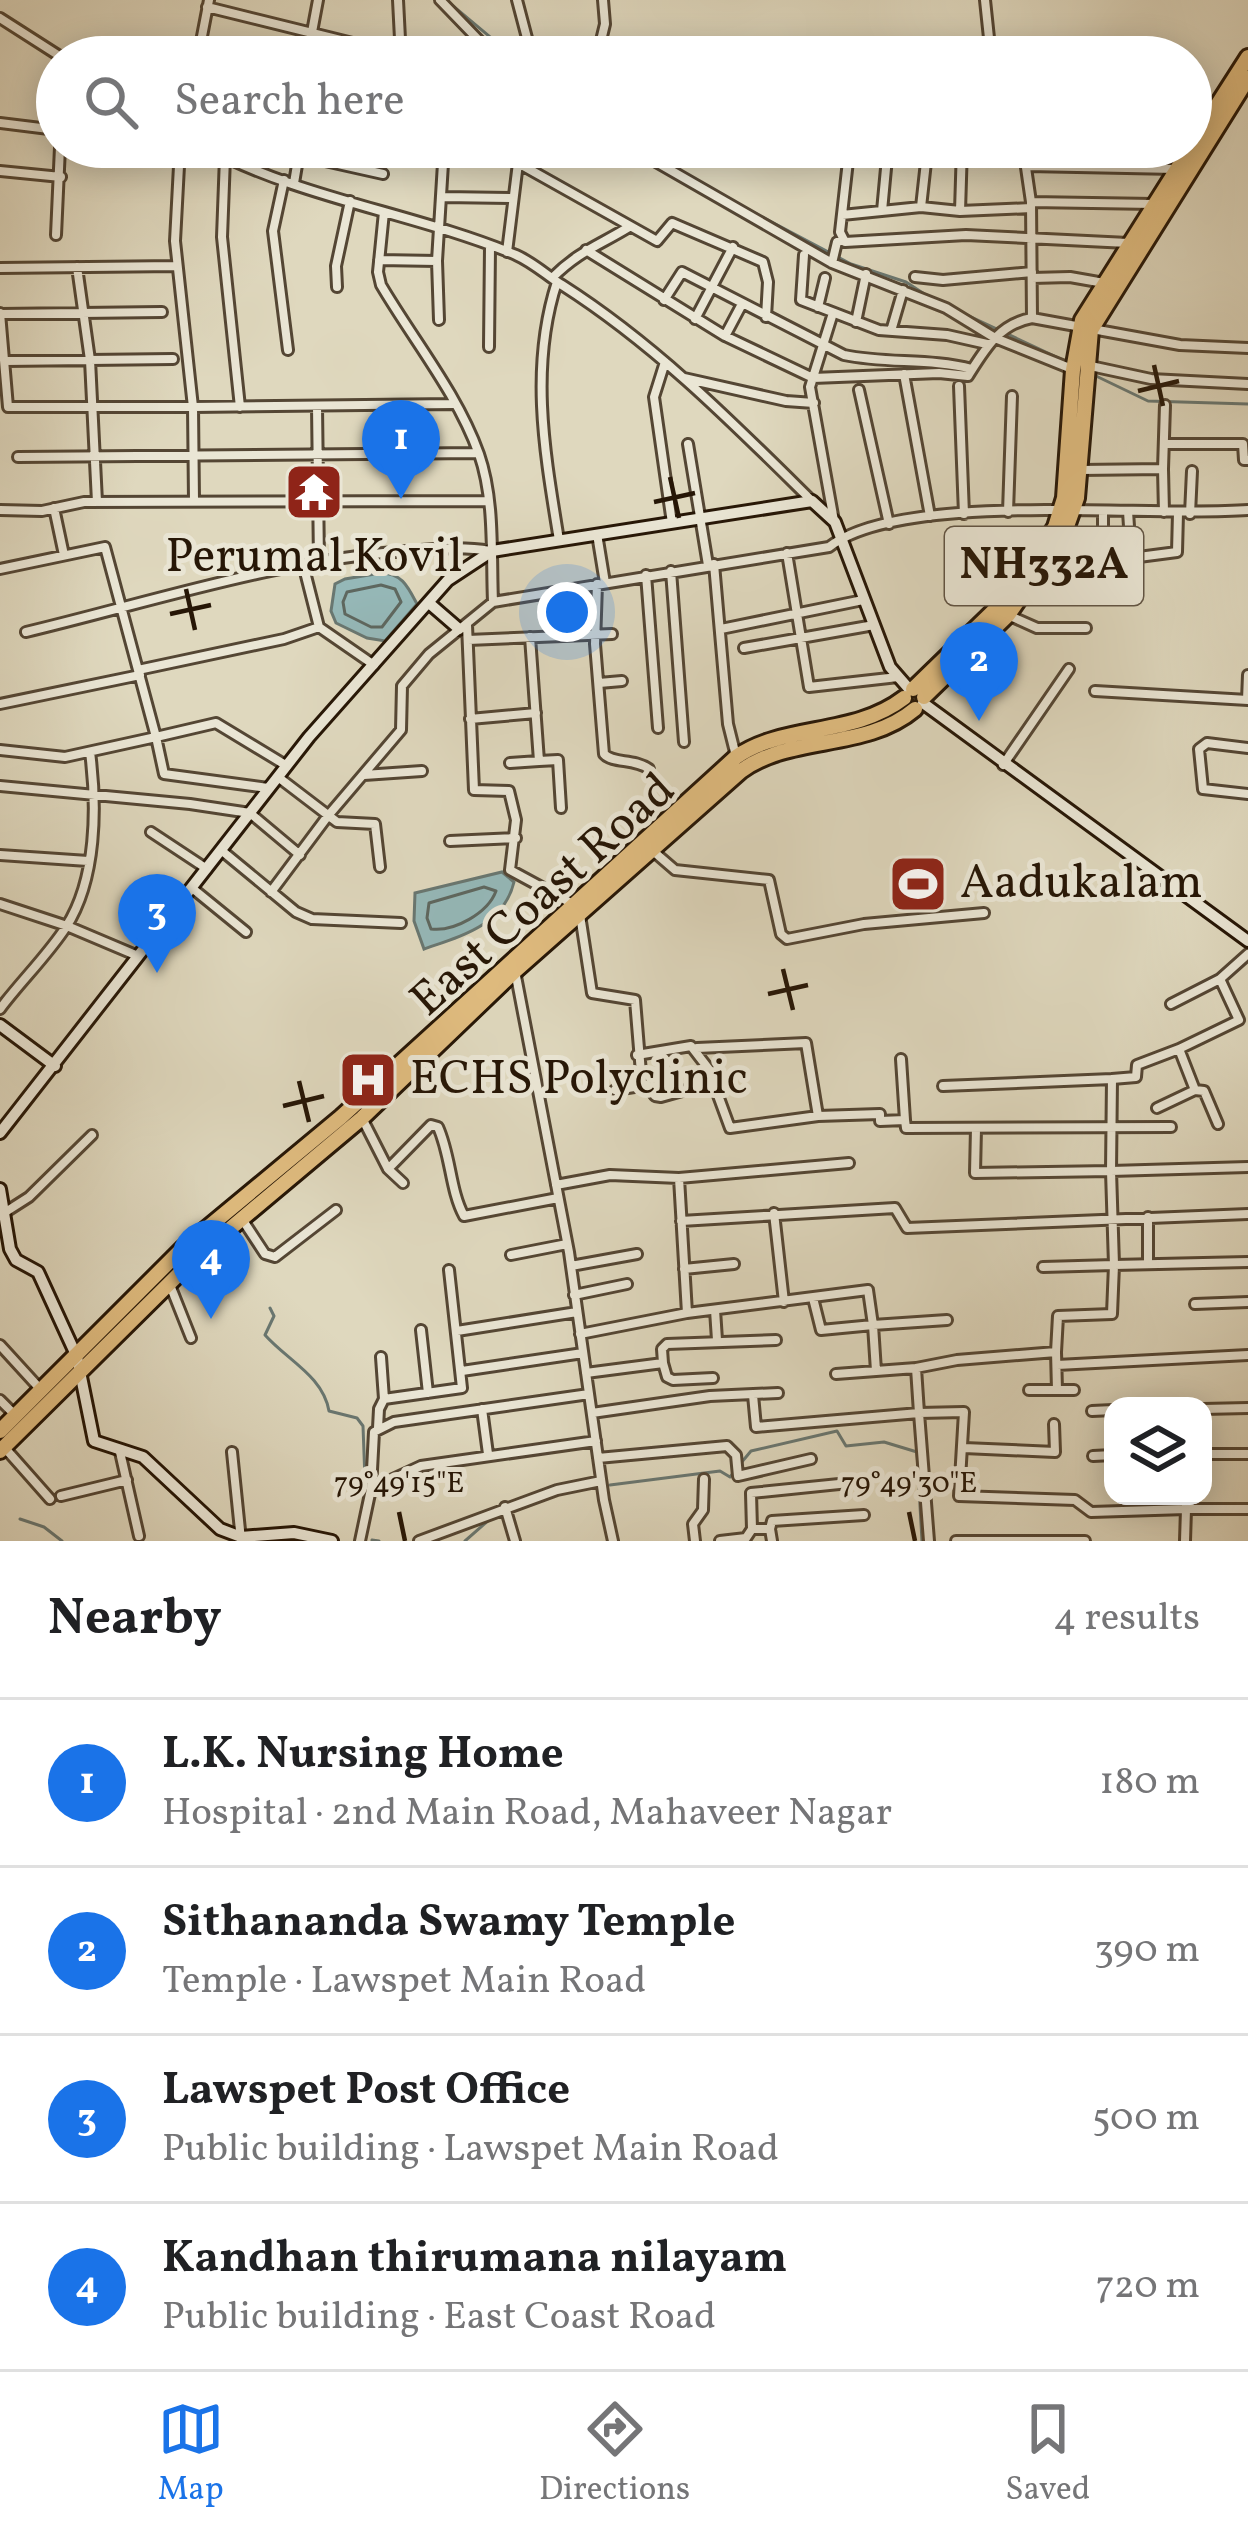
<!DOCTYPE html>
<meta charset="utf-8">
<style>
body{margin:0;font-family:Vollkorn,serif;background:#f2f2f2;color:#202124}
.controls{position:absolute;right:36px;bottom:36px;display:grid;overflow:hidden;border-radius:24px;box-shadow:0 6px 30px #0003}
.controls button{width:108px;height:108px;display:grid;place-items:center;padding:0;border:0;border-bottom:3px solid #e0e0e0;background:#fff;color:#202124;font:60px sans-serif}
.you{position:absolute;left:567px;top:612px;width:42px;height:42px;margin:-30px;border:9px solid #fff;border-radius:50%;background:#1a73e8;box-shadow:0 0 0 18px #1a73e833}
.badge{display:grid;place-items:center;width:78px;height:78px;border-radius:50%;background:#1a73e8;color:#fff;font-size:39px;font-weight:700}
.pin{position:absolute;translate:-50% -99px;filter:drop-shadow(0 3px 6px #0008)}
.pin::after{content:'';position:absolute;top:63px;width:42px;height:36px;background:inherit;clip-path:polygon(0 0,100% 0,50% 100%)}
.list{margin:0;padding:0;list-style:none}
h2{display:flex;justify-content:space-between;align-items:center;height:156px;margin:0;padding:0 48px;font-size:51px}
h2 small{font-size:39px;font-weight:400;color:#757577}
.list li{display:grid;grid-template-columns:78px 1fr auto;gap:36px;align-items:center;box-sizing:border-box;height:168px;padding:0 48px;border-top:3px solid #e0e0e0}
.list b{display:block;font-size:45px;white-space:nowrap}
.list p{margin:0;font-size:39px;white-space:nowrap;color:#757577}
.list em{font-size:39px;font-style:normal;color:#757577}
.icon{flex:none;width:66px;height:66px;fill:none;stroke:currentColor;stroke-width:2;stroke-linecap:round;stroke-linejoin:round}
.map{position:relative;flex:none;width:1248px;height:1541px;overflow:hidden}
.search{position:absolute;background:#fff;box-shadow:0 6px 30px #0003;left:36px;right:36px;top:36px;height:132px;display:flex;align-items:center;gap:30px;box-sizing:border-box;padding:0 42px;border-radius:66px;color:#757577;font-size:45px}
.sheet{height:828px;background:#fff}
nav{display:flex;justify-content:space-around;align-items:center;box-sizing:border-box;height:168px;border-top:3px solid #e0e0e0;background:#fff;font-size:33px;color:#757577}
nav a{display:grid;justify-items:center;gap:6px}
nav .on{color:#1a73e8}
.map>svg:first-child{display:block}
.water{fill:#95b8b8;stroke:#697771;stroke-width:3}
.lines{fill:none;stroke-linecap:round;stroke-linejoin:round}
.shore{stroke:#5e675f;stroke-width:3}
.stream{stroke:#697771;stroke-width:3}
.street-casing{stroke:#544634;stroke-width:14}
.secondary-casing{stroke:#261606;stroke-width:16}
.highway-casing{stroke:#261606;stroke-width:20}
.street{stroke:#eae6d5;stroke-width:8}
.secondary{stroke:#eae6d5;stroke-width:10}
.highway{stroke:#e0bc7f;stroke-width:14}
.ticks{fill:none;stroke:#261606;stroke-width:4.5}
.labels{text-anchor:middle;dominant-baseline:central;stroke-width:10;stroke-linejoin:round;paint-order:stroke}
.shield{fill:#eae6d5;stroke:#615444;stroke-width:3}
.shield-label{font-size:45px;font-weight:bold;fill:#261606}
.poi-label{font-size:48px;fill:#261606;stroke:#eae6d5;text-anchor:start}
.street-label{font-size:48px;fill:#261606;stroke:#eae6d5}
.ticks-label{font-size:30px;text-anchor:middle;fill:#261606;stroke:#eae6d5;stroke-width:10;stroke-linejoin:round;paint-order:stroke}
</style>
<div class="map">
<svg width="1248" height="1541" viewBox="0 0 1248 1541">
<rect width="100%" height="100%" fill="#dfd8be"/>
<filter id="stains"><feTurbulence type="fractalNoise" baseFrequency=".00167" numOctaves="4"/><feColorMatrix values="0 0 0 0 .2 0 0 0 0 .09 0 0 0 0 .02 0 0 0 .5 -.17"/></filter>
<radialGradient id="worn" r=".72"><stop offset=".6" stop-color="#630" stop-opacity="0"/><stop offset="1" stop-color="#630" stop-opacity=".3"/></radialGradient>
<path class="water" d="M381,573C402,573 408,587 417,604L385,641L367,638L336,623L331,611L335,584L345,579Z
M502,872L514,882C504,925 461,936 424,949L414,921L415,893Z"/>
<g class="lines">
<path class="shore" d="M381,585L395,589L401,602L382,627H371L345,614L343,602L347,592Z
M484,887L496,891C488,913 454,932 431,929L427,918L429,903Z"/>
<path class="stream" d="M446,0L514,57
M639,147L679,171
M734,202L851,264L906,282L929,297
M954,309L1065,361
M1096,376L1148,401L1248,404
M270,1308L274,1316L265,1335C287,1360 323,1376 329,1411L357,1418L363,1426L365,1480
M741,1463L751,1451L837,1431L846,1446L884,1442L917,1452L922,1541
M610,1485L720,1471L730,1477L735,1471
M20,1519L44,1527L62,1541
M372,1540L379,1541
M465,1541L490,1519"/>
<defs>
<path id="street" d="M398,0L400,39L420,57
M440,0L495,57
M517,0L527,38
M985,0L991,57
M207,7L373,48
M0,18L61,57
M312,32L318,0
M199,52L216,57
M198,57L209,0
M597,57L605,24L603,0
M0,123L57,130
M205,147C302,199 415,213 516,255C534,263 546,275 562,285C656,345 732,422 811,500
M630,147L832,263L946,308L995,338L1072,369
M1023,147L1031,202L1032,318L1180,345L1248,348
M927,153L921,207L960,211L1031,208
M298,155L383,174
M225,157L222,237L240,407
M848,161L840,232L845,242L966,235L1128,243
M518,163L657,241L672,223L763,262L768,282L766,317
M1028,166L1176,169
M363,169L369,147
M0,171L61,177
M284,180L273,231L288,350
M294,183L300,147
M443,197L511,198
M1031,202L1154,204
M882,211L888,147
M960,211L962,147
M384,212L378,272L381,285C414,341 457,393 479,454C495,500 491,554 493,602
M842,215L921,207
M56,235L60,147
M586,250L725,336L813,378L939,373L968,376C985,349 999,324 1032,318
M507,252L518,163L510,147
M804,255L801,300L879,330L947,335L987,344
M379,260L437,261
M832,263L837,242L842,240
M77,267L90,360L97,502
M0,268L176,266
M915,277L943,280L1032,272
M552,278C579,251 598,246 629,227
M1032,278L1070,277L1104,283
M557,282C529,368 545,454 559,540
M337,287L336,266L350,201
M664,300L682,272L844,355C887,364 930,358 972,369
M818,307L825,278
M0,313L8,407H193L175,241L180,147
M833,313L810,387L834,521
M0,314L162,312
M695,319L733,247
M439,320L437,261L444,147
M856,322L866,274
M891,331L903,290
M725,336L742,304
M489,347L490,247
M5,361L173,359
M665,362L654,397L672,523
M1086,365L1151,379L1248,384
M904,374L930,516
M684,378L786,401L814,403
M959,386L964,514
M859,390L889,524
M317,406L319,562
M688,444L708,565
M1164,444H1243L1244,460H1248
M18,457L478,453
M1163,469L1165,405
M1080,470L1163,469L1164,512
M194,501L193,407L453,404
M54,508L64,555
M0,510L42,511L84,502L488,501
M1128,511L1131,558L1177,552L1178,513
M1008,512L1012,396
M1190,514L1192,471
M597,534L605,583
M787,553L809,687L898,677
M1103,561V511
M303,564L319,627L374,665
M714,564L728,724L736,756
M0,569L105,547L156,737L216,723L287,766
M671,571L684,742
M646,575L658,728
M597,584L595,644L604,754C613,764 634,758 649,769
M1008,615L1037,628H1086
M467,625L474,790L509,791L516,820L510,870L571,903
M721,629L863,600
M26,632C151,602 278,560 407,551C435,549 462,546 490,551
M530,637L539,761L558,760L561,808
M468,640L612,634
M744,648L874,625
M138,670L284,639L319,627
M599,683L622,681
M1095,691L1248,700
M1247,700L1248,675
M0,704L140,675
M470,719L536,713
M1248,748L1207,743L1199,749L1203,789L1248,794
M0,750L65,757L156,737L164,774L268,788
M510,763L539,761
M1003,765L1069,669
M364,775L422,771
M278,777L337,822L375,824L380,867
M0,786L190,804L250,813L300,855
M151,832L207,869
M450,841L516,838
M221,850L296,912L312,919L401,923
M653,851L675,870L769,880L781,934L787,939L864,924L984,913
M0,855L88,861
M192,888L246,932
M271,892L327,817L401,730L402,686L429,654L493,602L829,547C902,490 1150,518 1248,510
M0,904L67,926L138,956
M580,915L592,993L635,1000L642,1085
M515,971L569,1252L604,1500L613,1541
M1171,1004L1220,979L1248,954
M0,1009C21,981 47,956 66,927C97,879 97,806 90,752
M697,1048L806,1043L818,1116
M1179,1049L1239,1020L1220,979
M901,1059L905,1120
M712,1079L730,1128L818,1116L880,1114V1121L905,1120L906,1128L1171,1127
M1112,1079L1136,1077L1137,1065L1179,1049L1195,1090L1204,1091L1218,1124
M943,1086L1112,1079L1111,1171L975,1173L976,1128
M615,1090L647,1085L655,1096L661,1097L711,1083V1072L691,1046L637,1055
M1157,1108L1195,1090
M363,1120L388,1169L403,1183
M388,1169L431,1125L438,1127C451,1156 450,1190 464,1216L558,1198
M679,1178L687,1313
M556,1185L610,1175L679,1178L849,1163
M4,1213L29,1197L92,1135
M774,1213L784,1302
M1148,1217V1264
M242,1219L265,1254L275,1257L336,1210
M681,1221L895,1208L907,1228L1248,1214
M511,1255L567,1244
M571,1266L637,1254
M1043,1267L1114,1265L1111,1171L1248,1167
M684,1269L734,1264
M170,1285L191,1338
M574,1295L627,1284
M1195,1304L1248,1302
M715,1310L717,1340
M421,1330L428,1393
M457,1331L577,1312
M580,1334L687,1313L868,1290L873,1325L821,1330L813,1298
M0,1345L42,1391
M1056,1352L1058,1316L1112,1314L1114,1265L1248,1262
M381,1357L384,1399
M663,1363L667,1377L673,1380L713,1378
M1057,1365L1248,1355
M462,1371L583,1353
M876,1371L873,1325L947,1320
M586,1373L663,1363L662,1349L667,1344L776,1340
M836,1374L916,1368
M1029,1390H1074
M1057,1390L1056,1352L957,1360L916,1368L919,1413L964,1412L959,1496L1075,1500L1091,1512L1186,1509V1496
M753,1395L756,1427L919,1413L929,1541
M0,1400L16,1416
M482,1409L488,1454
M1203,1409L1248,1408
M1092,1411L1113,1410
M592,1413L710,1396L778,1393
M378,1428L379,1409L384,1399L462,1388L449,1270
M4,1447L50,1499
M964,1448L1055,1452L1054,1424
M120,1452L139,1536
M232,1452L241,1540
M1203,1454H1248
M1093,1456L1113,1455
M598,1458L727,1446L736,1455L738,1476L811,1459
M371,1489L421,1466L596,1441
M61,1496L127,1480
M505,1507L515,1541
M770,1529L772,1521L864,1515
M360,1541L371,1489L374,1432L394,1422L589,1394
M419,1541L557,1490L601,1481
M695,1541L693,1524L703,1510L704,1479
M720,1541L746,1538L752,1529
M772,1541L770,1529H752L751,1493L849,1483
M956,1541H1085
M1185,1541L1186,1509H1248"/>
<path id="secondary" d="M429,603L459,629
M923,703L1248,941
M0,1025L55,1066
M0,1133L309,737L448,580L492,551L812,501L835,522L890,667L910,690
M0,1189L10,1249L16,1260L38,1272L77,1357L94,1441L143,1457L220,1529L241,1537L294,1533L332,1541"/>
<path id="highway" d="M1191,146L1248,57
M913,689L1008,597L1055,527L1064,498L1073,370L1082,320L1191,147
M924,697L1008,615L1064,535L1077,498L1091,330L1248,78
M0,1431L182,1249L341,1117L736,757C785,723 853,737 904,698
M0,1451L194,1259L362,1118L515,971L741,771C792,734 865,751 915,709"/>
</defs>
<use href="#street" class="street-casing"/>
<use href="#secondary" class="secondary-casing"/>
<use href="#highway" class="highway-casing"/>
<use href="#street" class="street"/>
<use href="#secondary" class="secondary"/>
<use href="#highway" class="highway"/>
</g>
<path class="ticks" d="M1154,365L1163,406M1138,391L1179,381M670,477L679,518M654,502L695,493M186,589L195,630M170,614L211,605M783,969L793,1010M768,994L808,985M299,1081L309,1122M283,1106L324,1096M399,1512L405,1541M909,1512L915,1541"/>
<defs>
<symbol id="temple-square" viewBox="-11 -11 22 22"><rect x="-9" y="-9" width="18" height="18" rx="4" fill="#8f2418" stroke="#eae6d5"/><path d="M0-6L5-2H3V0L6.5 2.5H4V6H1.5V3h-3V6H-4V2.5H-6.5L-3 0V-2H-5Z" fill="#fff"/></symbol>
<symbol id="stadium-square" viewBox="-11 -11 22 22"><rect x="-9" y="-9" width="18" height="18" rx="4" fill="#8f2418" stroke="#eae6d5"/><path d="M0-5a6.5 5 0 1 0 0 10a6.5 5 0 1 0 0-10ZM-3.5-1.8h7v3.6h-7Z" fill="#fff"/></symbol>
<symbol id="hospital-square" viewBox="-11 -11 22 22"><rect x="-9" y="-9" width="18" height="18" rx="4" fill="#8f2418" stroke="#eae6d5"/><path d="M-5-5h3v3.5h4V-5h3V5h-3V1.5h-4V5h-3Z" fill="#fff"/></symbol>
</defs>
<g fill-rule="evenodd">
<use href="#temple-square" x="281" y="459" width="66" height="66"/>
<use href="#stadium-square" x="885" y="851" width="66" height="66"/>
<use href="#hospital-square" x="335" y="1047" width="66" height="66"/>
</g>
<g class="labels">
<rect class="shield" x="945" y="527" width="198" height="78" rx="9"/>
<g class="shield-label">
<text x="1044" y="566">NH332A</text>
</g>
<g class="poi-label">
<text x="314" y="558" text-anchor="middle">Perumal Kovil</text>
<text x="960" y="884">Aadukalam</text>
<text x="410" y="1080">ECHS Polyclinic</text>
</g>
<g class="street-label">
<text transform="translate(544 896) rotate(-42)">East Coast Road</text>
</g>
</g>
<g class="ticks-label">
<text x="399" y="1492">79°49'15"E</text>
<text x="909" y="1492">79°49'30"E</text>
</g>
<rect width="100%" height="100%" filter="url(#stains)"/>
<rect width="100%" height="100%" fill="url(#worn)"/>
</svg>
<div class="controls">
<button><svg class="icon" aria-label="layers" viewBox="0 0 24 24"><path d="M12 4l9 5-9 5-9-5zM3 14l9 5 9-5"/></svg></button>
</div>
<div class="you"></div>
<div class="pin badge" style="left:401px;top:499px">1</div>
<div class="pin badge" style="left:979px;top:721px">2</div>
<div class="pin badge" style="left:157px;top:973px">3</div>
<div class="pin badge" style="left:211px;top:1319px">4</div>
<div class="search"><svg class="icon" aria-label="search" viewBox="0 0 24 24"><circle cx="10" cy="10" r="6"/><path d="M15 15l6 6"/></svg>Search here</div>
</div>
<section class="sheet">
<h2>Nearby<small>4 results</small></h2>
<ul class="list">
<li><span class="badge">1</span><div><b>L.K. Nursing Home</b><p>Hospital · 2nd Main Road, Mahaveer Nagar</p></div><em>180 m</em></li>
<li><span class="badge">2</span><div><b>Sithananda Swamy Temple</b><p>Temple · Lawspet Main Road</p></div><em>390 m</em></li>
<li><span class="badge">3</span><div><b>Lawspet Post Office</b><p>Public building · Lawspet Main Road</p></div><em>500 m</em></li>
<li><span class="badge">4</span><div><b>Kandhan thirumana nilayam</b><p>Public building · East Coast Road</p></div><em>720 m</em></li>
</ul>
</section>
<nav>
<a class="on"><svg class="icon" aria-label="map" viewBox="0 0 24 24"><path d="M3 6l6-2 6 2 6-2v14l-6 2-6-2-6 2zM9 4v14M15 6v14"/></svg>Map</a>
<a><svg class="icon" aria-label="directions" viewBox="0 0 24 24"><path d="M12 3l9 9-9 9-9-9zM9 14v-3h6M13 9l2 2-2 2"/></svg>Directions</a>
<a><svg class="icon" aria-label="saved" viewBox="0 0 24 24"><path d="M7 4h10v16l-5-4-5 4z"/></svg>Saved</a>
</nav>
